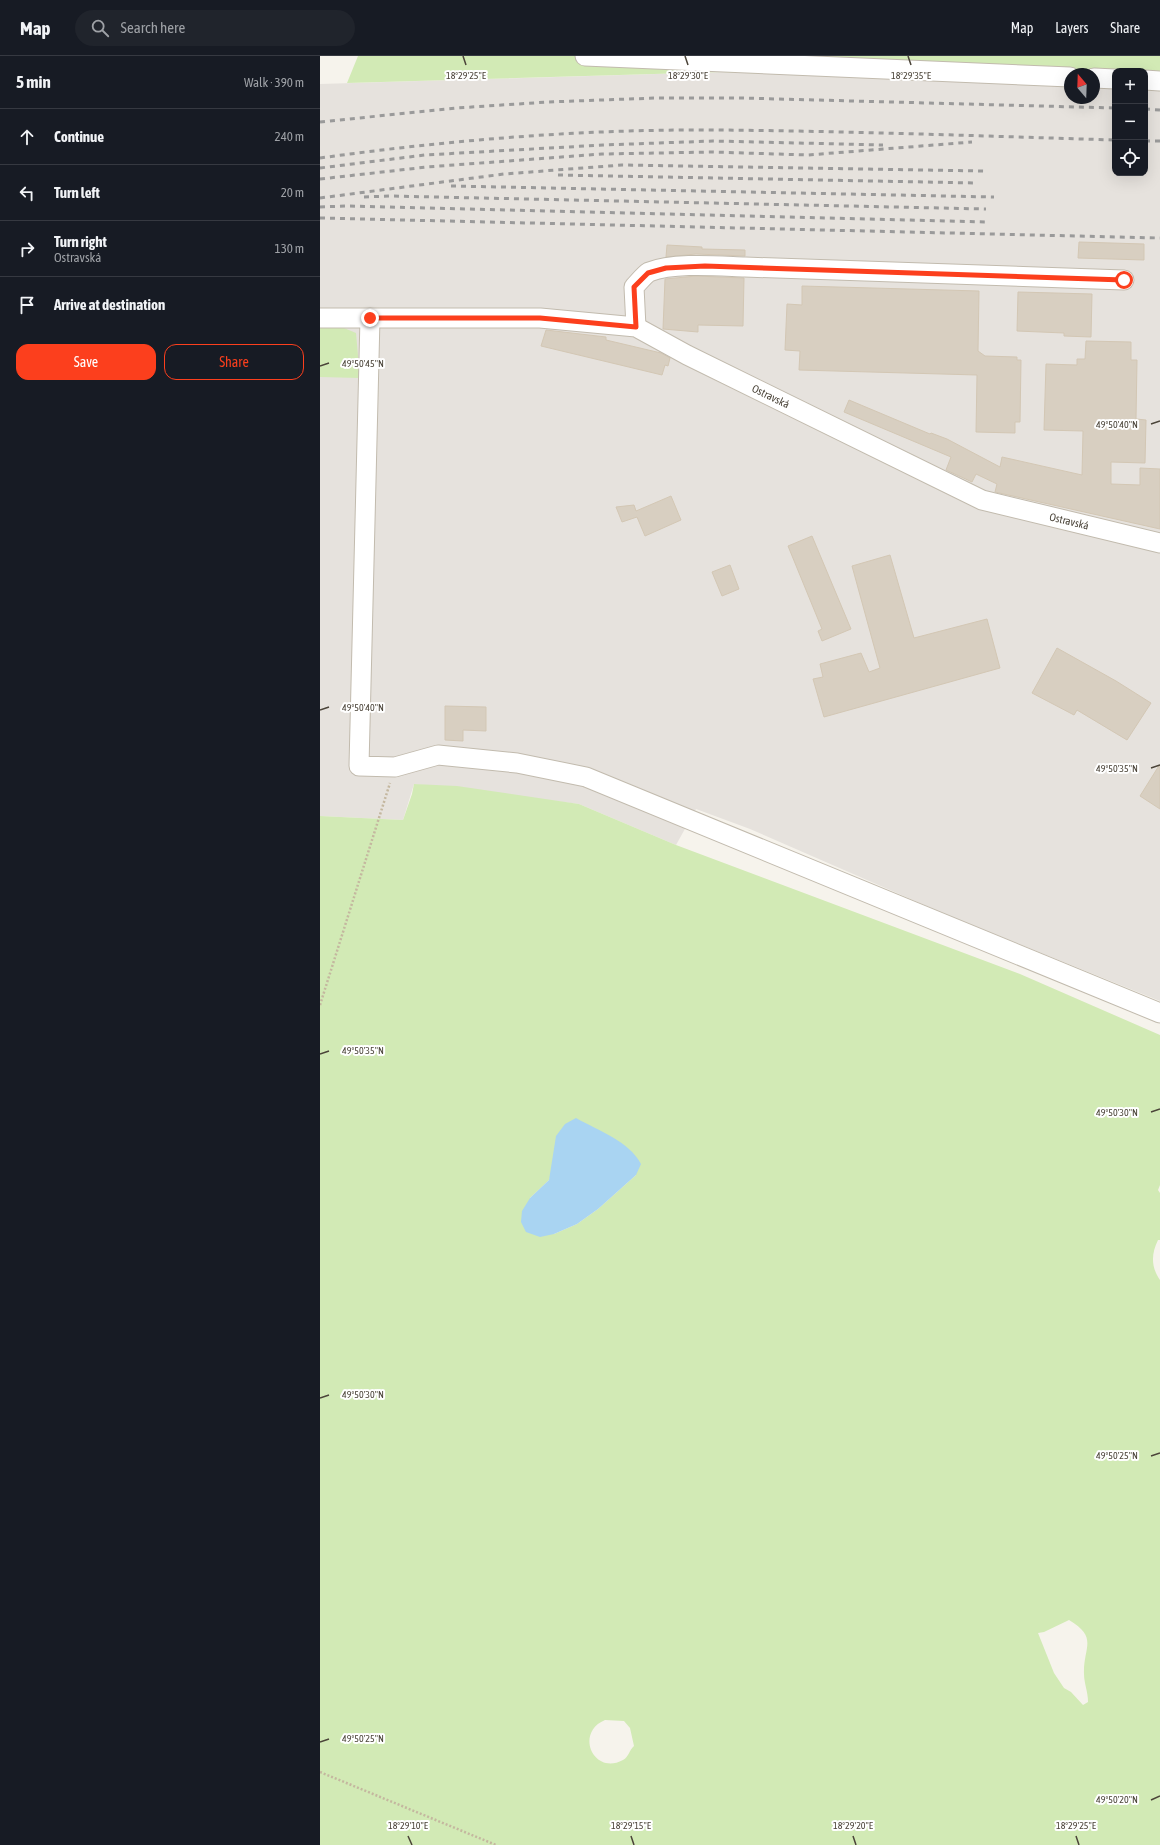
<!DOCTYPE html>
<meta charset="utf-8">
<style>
body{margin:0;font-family:"Asap Condensed",sans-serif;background:#20242c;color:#f1f3f6}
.controls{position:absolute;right:12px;top:12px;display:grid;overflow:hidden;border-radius:8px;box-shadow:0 4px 16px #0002}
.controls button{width:36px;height:36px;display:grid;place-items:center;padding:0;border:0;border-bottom:1px solid #363941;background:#171b24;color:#f1f3f6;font:20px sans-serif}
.compass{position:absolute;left:744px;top:12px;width:36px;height:36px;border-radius:50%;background:#171b24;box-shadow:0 4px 16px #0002;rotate:341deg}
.stop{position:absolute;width:12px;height:12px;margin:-9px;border:3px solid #fc3f1d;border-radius:50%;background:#fff}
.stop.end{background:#fc3f1d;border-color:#fff;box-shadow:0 1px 4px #0008}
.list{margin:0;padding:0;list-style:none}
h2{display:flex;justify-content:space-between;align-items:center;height:52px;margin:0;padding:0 16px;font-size:17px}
h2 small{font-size:13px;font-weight:400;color:#9ea1a6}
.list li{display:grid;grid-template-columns:26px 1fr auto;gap:12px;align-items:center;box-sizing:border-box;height:56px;padding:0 16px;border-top:1px solid #363941}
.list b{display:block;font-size:15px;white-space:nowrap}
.list p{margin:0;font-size:13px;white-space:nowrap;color:#9ea1a6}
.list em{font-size:13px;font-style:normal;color:#9ea1a6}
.actions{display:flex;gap:8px;padding:12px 16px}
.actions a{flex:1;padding:9px 0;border:1px solid #fc3f1d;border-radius:12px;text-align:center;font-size:14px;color:#fc3f1d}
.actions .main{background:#fc3f1d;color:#fff}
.icon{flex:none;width:22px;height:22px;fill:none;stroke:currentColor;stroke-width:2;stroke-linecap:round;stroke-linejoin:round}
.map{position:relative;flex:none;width:840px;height:1789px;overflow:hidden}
header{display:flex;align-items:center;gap:24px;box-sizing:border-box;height:56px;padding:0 20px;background:#171b24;border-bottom:1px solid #363941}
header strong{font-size:19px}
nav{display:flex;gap:22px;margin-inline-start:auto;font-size:14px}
.search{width:280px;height:36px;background:#20242c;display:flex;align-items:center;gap:10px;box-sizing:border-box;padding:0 14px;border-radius:22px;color:#9ea1a6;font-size:15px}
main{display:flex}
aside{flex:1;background:#171b24}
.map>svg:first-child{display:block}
.industrial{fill:#e6e2dd}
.green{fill:#d2eab5;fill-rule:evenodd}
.water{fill:#a9d4f2}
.building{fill:#d8cfc1;stroke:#d3c7b4}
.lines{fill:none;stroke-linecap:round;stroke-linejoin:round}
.minor-casing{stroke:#c2bbae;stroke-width:21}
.path{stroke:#c4b79f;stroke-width:2.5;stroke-dasharray:2 2;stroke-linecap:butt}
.minor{stroke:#fff;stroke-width:19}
.rail{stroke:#9a9a9a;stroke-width:3;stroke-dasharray:5 5;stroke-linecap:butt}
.route{stroke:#fc3f1d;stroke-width:5}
.ticks{fill:none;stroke:#4b4439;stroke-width:1.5}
.labels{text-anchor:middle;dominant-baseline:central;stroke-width:4;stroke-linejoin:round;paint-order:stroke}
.street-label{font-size:11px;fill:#4b4439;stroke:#fff}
.ticks-label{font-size:10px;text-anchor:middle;fill:#4b4439;stroke:#fff;stroke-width:4;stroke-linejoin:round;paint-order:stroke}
</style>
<header>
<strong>Map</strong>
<div class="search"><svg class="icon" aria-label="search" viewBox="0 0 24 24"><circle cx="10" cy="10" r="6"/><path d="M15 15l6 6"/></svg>Search here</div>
<nav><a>Map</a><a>Layers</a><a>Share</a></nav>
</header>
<main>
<aside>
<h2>5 min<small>Walk · 390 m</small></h2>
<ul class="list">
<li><svg class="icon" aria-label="ahead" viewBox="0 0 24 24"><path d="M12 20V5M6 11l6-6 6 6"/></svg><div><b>Continue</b></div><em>240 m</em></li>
<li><svg class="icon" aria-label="left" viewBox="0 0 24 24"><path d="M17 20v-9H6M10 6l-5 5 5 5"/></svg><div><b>Turn left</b></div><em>20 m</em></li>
<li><svg class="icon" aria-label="right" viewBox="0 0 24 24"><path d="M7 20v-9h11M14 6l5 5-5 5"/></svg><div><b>Turn right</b><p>Ostravská</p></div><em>130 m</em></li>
<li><svg class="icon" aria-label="arrive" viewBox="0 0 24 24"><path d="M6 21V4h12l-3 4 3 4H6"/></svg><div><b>Arrive at destination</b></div></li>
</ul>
<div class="actions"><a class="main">Save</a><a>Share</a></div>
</aside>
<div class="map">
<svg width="840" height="1789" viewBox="0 0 840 1789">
<rect width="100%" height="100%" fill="#f6f3ec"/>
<path class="industrial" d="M402,16L750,30V42H774V31L795,32V117H825V33L840,34V945L625,858L430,773L376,753L356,789L259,748L94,728L83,764L0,760V28Z"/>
<path class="green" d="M38,0H840V34L825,15L750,18V30L402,16L27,27Z
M0,262L36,277L40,322L0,321Z
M94,728L137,730L259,748L356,789L700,918L840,979V1129L838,1134L840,1137V1184H838C831,1198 831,1211 840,1224V1789H0V760L83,764L92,738ZM232,1116L316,1119L278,1153L257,1168L234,1178L210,1142L229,1124ZM749,1564C779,1582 763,1591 764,1618C764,1627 768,1636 768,1646L763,1649L751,1636L744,1632L734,1617L718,1577L724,1576ZM285,1664L304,1665L310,1672L314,1690C309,1694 309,1701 303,1704C274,1720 254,1677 285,1664Z"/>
<path class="water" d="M256,1062C279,1075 309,1085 321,1108L316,1119L278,1153L257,1168L234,1178L220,1181L206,1176L201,1166L202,1155L210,1142L229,1124L236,1080L245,1068Z"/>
<path class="building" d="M759,186L824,188V204L758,202Z
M347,189L382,191V193L425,194V200L376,198L346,201Z
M376,220L424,222L423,270L378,269V276L343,273L345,223Z
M482,230L659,235L658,295L665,300L697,301V304H701L700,366H695V377L656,376L657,319L479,314L480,295L465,294L467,248L482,249Z
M698,236L772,238L771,281L744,280V277L697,275Z
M226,274L286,281V284L341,297L350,302L348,310L345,309L342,319L221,290Z
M766,285L811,286V304H817L816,363L826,364L825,407L791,406V428L820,429V412L840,413V473L675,436L677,428L656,418L652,426L626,414L631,401L524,356L529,344L610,378L611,377L627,383L680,411L682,401L762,419L763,375L724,374L726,308L757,309V303H765Z
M351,440L361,464L325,480L317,461L302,466L296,451L314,449L316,455Z
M492,480L531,573L502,585L498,575L502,573L468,490Z
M570,499L594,582L667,563L680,612L504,661L493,623L503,621L500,608L541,597L549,616L560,612L532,510Z
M410,509L419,533L402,540L392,516Z
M737,592L796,625L831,647L807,684L757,654L754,659L712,637Z
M125,650L166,651V675L143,674V685L125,684Z
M840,708V753L820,740Z"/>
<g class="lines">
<defs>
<g id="minor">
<path d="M265,0L750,21"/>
<path d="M774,22L795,23"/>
<path d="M825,24L840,25"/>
<path id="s1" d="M0,262H220L316,271L367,299L662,444L840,487"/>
<path d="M50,262L39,710L75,711L118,699L197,707L266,721L840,957"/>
<path d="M316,271L314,231C318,227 324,219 329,216C354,206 398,210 425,211L804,224"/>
</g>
</defs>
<use href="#minor" class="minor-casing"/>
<path class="path" d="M0,949L70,727
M0,1716L176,1789"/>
<use href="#minor" class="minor"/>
<path class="rail" d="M825,53L840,54
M0,66L136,52L228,46L336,42H421L795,52
M825,85H840
M0,102C130,84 264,73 395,74C528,75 662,80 795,84
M0,112L105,99L283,89L393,85L563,89
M238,119L657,127
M0,123L107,111L282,98L393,96L488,99L652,86
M131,130L674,141
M44,141L69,140L666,153
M0,142L184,118L302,109L665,115
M0,151L26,150L666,166
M0,162L840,182"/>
</g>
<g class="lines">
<path class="route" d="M50,262H220L316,271L314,231L328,217L346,212L385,210L804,224"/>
</g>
<path class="ticks" d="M143,0L146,9M365,0L368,9M588,0L591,9M0,310L9,307M831,368L840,365M0,654L9,651M831,712L840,709M0,998L9,995M831,1056L840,1053M0,1342L9,1339M831,1400L840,1397M0,1686L9,1683M831,1744L840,1740M88,1780L92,1789M311,1780L314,1789M533,1780L536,1789M756,1780L759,1789"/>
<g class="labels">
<g class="street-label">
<text stroke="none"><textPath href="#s1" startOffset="468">Ostravská</textPath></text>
<text stroke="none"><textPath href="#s1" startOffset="793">Ostravská</textPath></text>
</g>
</g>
<g class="ticks-label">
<text x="146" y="23">18°29'25"E</text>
<text x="368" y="23">18°29'30"E</text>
<text x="591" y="23">18°29'35"E</text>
<text x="43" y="311">49°50'45"N</text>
<text x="797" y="372">49°50'40"N</text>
<text x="43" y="655">49°50'40"N</text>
<text x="797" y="716">49°50'35"N</text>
<text x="43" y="998">49°50'35"N</text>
<text x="797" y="1060">49°50'30"N</text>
<text x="43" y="1342">49°50'30"N</text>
<text x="797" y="1403">49°50'25"N</text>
<text x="43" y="1686">49°50'25"N</text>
<text x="797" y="1747">49°50'20"N</text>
<text x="88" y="1773">18°29'10"E</text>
<text x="311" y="1773">18°29'15"E</text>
<text x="533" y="1773">18°29'20"E</text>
<text x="756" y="1773">18°29'25"E</text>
</g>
</svg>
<div class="controls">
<button>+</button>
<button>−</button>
<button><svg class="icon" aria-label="locate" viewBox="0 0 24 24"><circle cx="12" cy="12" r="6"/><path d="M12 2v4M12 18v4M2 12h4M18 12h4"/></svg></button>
</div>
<svg class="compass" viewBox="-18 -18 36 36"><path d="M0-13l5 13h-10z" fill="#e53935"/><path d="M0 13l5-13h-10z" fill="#9ea1a6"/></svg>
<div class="stop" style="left:804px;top:224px"></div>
<div class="stop end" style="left:50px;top:262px"></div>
</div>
</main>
